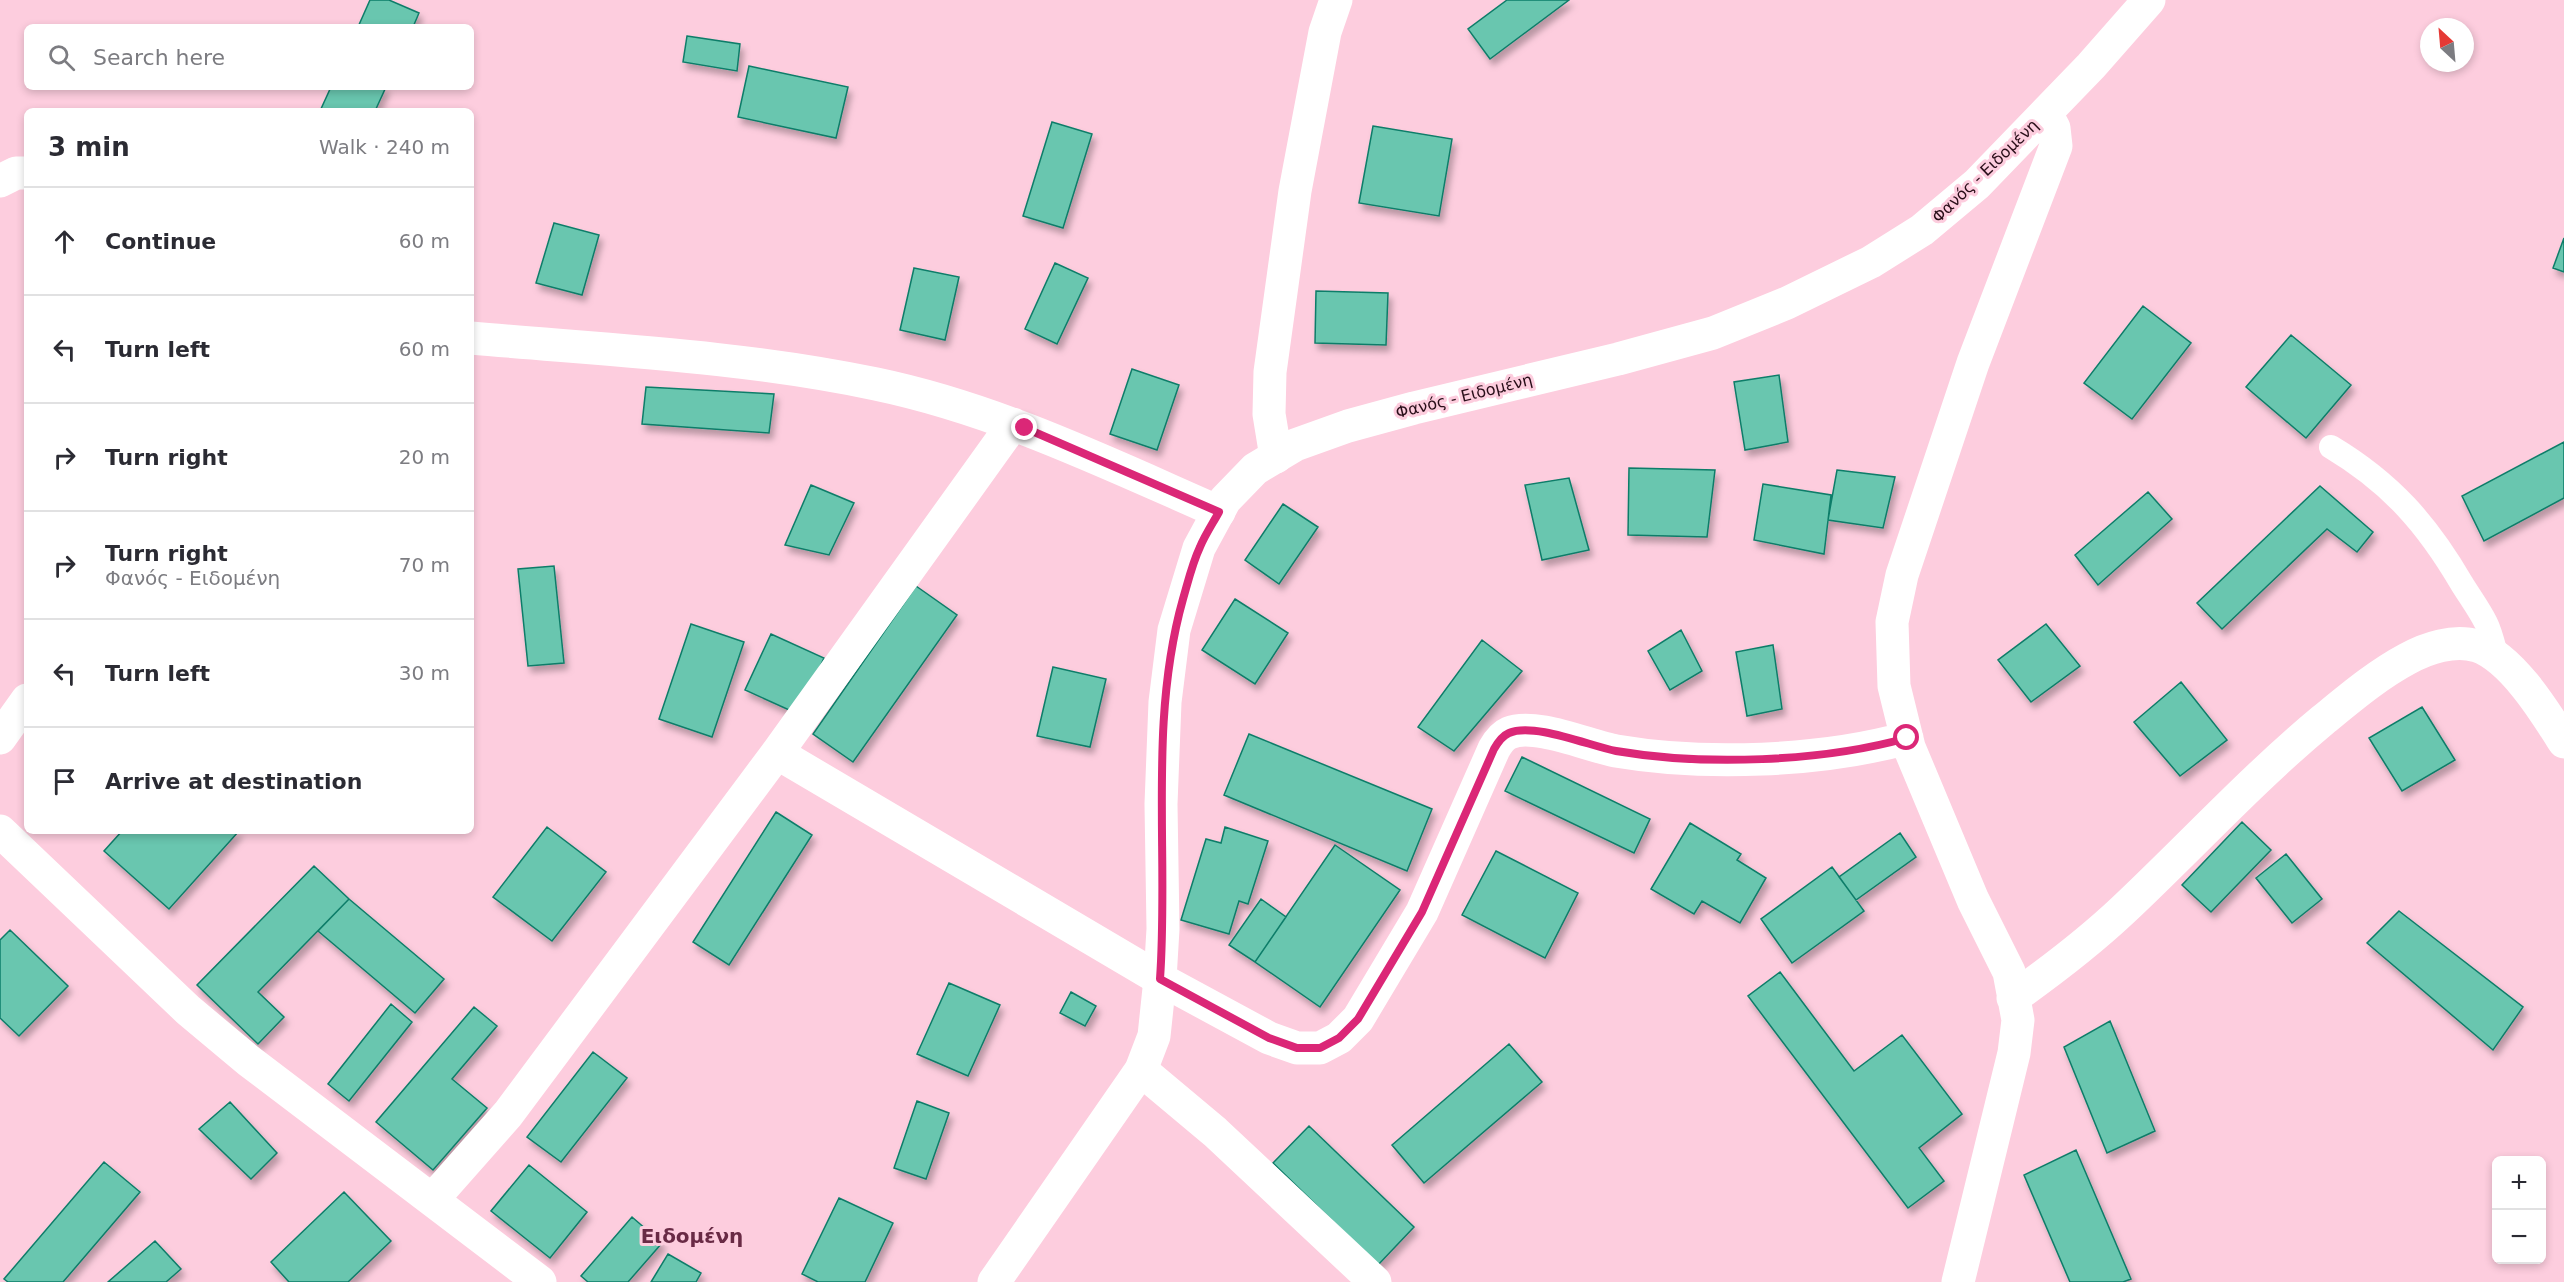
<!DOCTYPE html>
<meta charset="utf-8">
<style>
body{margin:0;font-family:"DejaVu Sans",sans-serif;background:#f2f2f3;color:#2b2b33}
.controls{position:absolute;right:18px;bottom:18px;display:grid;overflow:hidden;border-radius:9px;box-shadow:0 3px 9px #0003}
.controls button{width:54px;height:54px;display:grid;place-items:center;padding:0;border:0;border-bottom:2px solid #e1e1e2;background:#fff;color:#2b2b33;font:30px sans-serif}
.compass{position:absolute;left:2420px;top:18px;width:54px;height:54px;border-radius:50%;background:#fff;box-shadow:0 3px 9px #0003;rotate:334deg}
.stop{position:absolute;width:18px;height:18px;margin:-14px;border:4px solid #db2777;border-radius:50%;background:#fff}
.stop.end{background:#db2777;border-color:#fff;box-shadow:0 2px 6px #0008}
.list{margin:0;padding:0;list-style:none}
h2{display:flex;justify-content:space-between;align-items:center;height:78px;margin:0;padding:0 24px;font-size:26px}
h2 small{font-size:20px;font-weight:400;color:#7c7c81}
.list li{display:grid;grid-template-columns:39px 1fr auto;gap:18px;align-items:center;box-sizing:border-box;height:108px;padding:0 24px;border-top:2px solid #e1e1e2}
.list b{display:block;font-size:22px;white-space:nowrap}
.list p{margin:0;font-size:20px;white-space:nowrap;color:#7c7c81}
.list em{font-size:20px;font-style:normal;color:#7c7c81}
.icon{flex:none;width:33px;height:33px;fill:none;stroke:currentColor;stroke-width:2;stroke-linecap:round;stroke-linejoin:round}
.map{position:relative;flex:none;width:2564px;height:1282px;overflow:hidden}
.search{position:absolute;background:#fff;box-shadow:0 3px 9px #0003;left:24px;top:24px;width:450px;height:66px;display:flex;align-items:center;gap:15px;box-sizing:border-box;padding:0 21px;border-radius:9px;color:#7c7c81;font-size:22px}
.panel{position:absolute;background:#fff;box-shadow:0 3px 9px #0003;left:24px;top:108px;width:450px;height:726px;border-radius:9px}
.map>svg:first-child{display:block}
.building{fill:#69c6af;stroke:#0e7d69;stroke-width:1.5;filter:url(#shadow)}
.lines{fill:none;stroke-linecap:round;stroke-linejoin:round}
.service{stroke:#fff;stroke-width:24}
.minor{stroke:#fff;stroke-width:33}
.tertiary{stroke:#fff;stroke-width:33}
.route{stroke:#db2777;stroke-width:8}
.labels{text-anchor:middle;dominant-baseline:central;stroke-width:6;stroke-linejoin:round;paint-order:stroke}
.street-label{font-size:16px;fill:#290e19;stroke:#fdcdde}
.quarter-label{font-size:20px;font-weight:bold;fill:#692a45;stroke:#fdcdde}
</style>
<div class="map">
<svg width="2564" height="1282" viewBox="0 0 2564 1282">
<defs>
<filter id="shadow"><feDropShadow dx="3.5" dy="6" stdDeviation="3" flood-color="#0004"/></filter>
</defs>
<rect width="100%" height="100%" fill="#fdcdde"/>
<path class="building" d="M370,0H389L419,13L413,27H358Z
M1507,0H1569L1490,59L1468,29Z
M687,36L740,44L737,71L683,62Z
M749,66L848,87L836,138L738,117Z
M331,87H386L375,111H320Z
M1052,122L1092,134L1063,228L1023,216Z
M1373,126L1452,139L1439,216L1359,203Z
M554,223L599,235L582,295L536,283Z
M2564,238V272L2553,268Z
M1055,263L1088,278L1057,344L1025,329Z
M914,268L959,277L945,340L900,330Z
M1316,291L1388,293L1386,345L1315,343Z
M2143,306L2191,343L2132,419L2084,383Z
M2291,335L2351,385L2306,438L2246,387Z
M1132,369L1179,385L1157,450L1110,434Z
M1779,375L1788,442L1745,450L1734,382Z
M646,387L774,394L769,433L642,424Z
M2564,442V498L2484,541L2462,496Z
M1629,468L1715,470L1707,537L1628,535Z
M1837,470L1895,477L1883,528L1828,520Z
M1569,478L1589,550L1542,560L1525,485Z
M1763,484L1831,495L1824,554L1754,540Z
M811,485L854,503L829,555L785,545Z
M2320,486L2373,532L2357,552L2327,529L2222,629L2197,603Z
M2148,492L2172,519L2098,585L2075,555Z
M1283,504L1318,527L1279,584L1245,560Z
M554,566L564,663L528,666L518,569Z
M916,586L957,615L853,762L813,734Z
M1235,599L1288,633L1255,684L1202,650Z
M691,624L744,642L712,737L659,719Z
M2046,624L2080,666L2031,702L1998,660Z
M1681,630L1702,671L1670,690L1648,651Z
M771,634L824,658L798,714L745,690Z
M1482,640L1522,671L1454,751L1418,727Z
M1773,645L1782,709L1747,716L1736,652Z
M1053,667L1106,679L1090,747L1037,736Z
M2181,682L2227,740L2180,776L2134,722Z
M2422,707L2455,760L2402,791L2369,738Z
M1249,734L1432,809L1407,871L1224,795Z
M1522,757L1650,819L1634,853L1505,791Z
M776,812L812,835L729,965L693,942Z
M2242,822L2271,850L2211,912L2182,885Z
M1690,823L1741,854L1737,860L1766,878L1740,923L1702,901L1694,914L1651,889Z
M547,827L606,872L552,941L493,897Z
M1225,827L1268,841L1248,904L1239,901L1229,934L1181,920L1206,839L1221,843Z
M122,831H239L169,909L104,851Z
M1900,833L1916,857L1856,900L1839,877Z
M1335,845L1400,890L1320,1007L1255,962Z
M1496,851L1578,893L1545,958L1462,915Z
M2286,854L2322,899L2292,923L2256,878Z
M314,866L349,899L258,992L284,1017L258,1044L197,985Z
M1832,867L1864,911L1792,963L1761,919Z
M349,899L444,979L415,1013L318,931Z
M1261,899L1286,917L1255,962L1229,945Z
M2399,911L2523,1007L2493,1050L2367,943Z
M10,930L68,986L19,1036L0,1018V940Z
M1780,972L1854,1071L1902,1035L1962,1114L1919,1148L1944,1181L1908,1208L1748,996Z
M949,983L1000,1005L968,1076L917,1054Z
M1071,992L1096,1006L1085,1026L1060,1013Z
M391,1004L412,1022L349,1101L328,1084Z
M474,1007L497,1026L452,1079L487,1108L433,1170L376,1122Z
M2110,1021L2155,1131L2107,1153L2064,1047Z
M1509,1044L1542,1082L1424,1183L1392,1145Z
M593,1052L627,1078L561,1162L527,1137Z
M917,1101L949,1113L926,1179L894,1168Z
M230,1102L277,1153L251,1179L199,1129Z
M1309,1126L1414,1227L1378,1265L1273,1163Z
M2076,1150L2131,1279L2123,1282H2070L2024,1175Z
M104,1162L140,1192L63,1282H8L4,1279Z
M529,1165L587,1212L550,1258L491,1211Z
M344,1192L391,1241L348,1282H289L271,1262Z
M839,1198L893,1223L865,1282H818L802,1274Z
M632,1217L662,1243L628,1282H588L581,1276Z
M155,1241L181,1269L166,1282H108Z
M668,1254L701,1273L696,1282H651Z"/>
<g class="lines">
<path class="service" d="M2331,447C2391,483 2427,524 2462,584C2470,597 2479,609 2486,623C2491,633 2494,647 2497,658"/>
<path class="minor" d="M0,181L16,173H27
M471,338C606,350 743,356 876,384C996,409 1107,463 1219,512
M1276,457L1269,414L1270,372L1295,191L1325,32L1336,0
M0,738L27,700
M777,753L1160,979L1269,1038L1297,1048H1320L1339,1038L1358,1019L1422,912L1494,749C1498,742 1502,736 1509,733C1534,722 1589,746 1616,751C1704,766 1821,762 1907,738
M0,831L188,1010L249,1061L540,1282
M2013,998C2051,971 2089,942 2123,910C2190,847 2252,779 2323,720C2350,698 2377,675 2407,659C2427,648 2454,639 2477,646C2512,658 2545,712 2564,742
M1141,1070L1215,1132L1375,1282
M432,1200L508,1114L777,753L1013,424
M1958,1282L2014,1053L2018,1020L2009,972L1973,900L1909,747L1894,686L1892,622L1902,575L1973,363L2056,146L2054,128L2046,113"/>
<path class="tertiary" d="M994,1282L1141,1070L1154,1036L1160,979L1163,929L1161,804L1165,702L1174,630L1199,548L1225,500L1255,469L1295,445L1348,426L1414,408L1618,359L1713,333L1787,303L1871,262L1922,230L1977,184L2091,66L2149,0"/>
</g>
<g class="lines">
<path class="route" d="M1025,428L1219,512C1213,523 1205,535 1200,547C1192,564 1188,582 1183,599C1148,723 1169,853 1160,979L1269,1038L1297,1048H1320L1339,1038L1358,1019L1422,912L1494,749C1498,742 1502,736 1509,733C1533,722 1590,746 1616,751C1704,766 1821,762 1907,738"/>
</g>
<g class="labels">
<g class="street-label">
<text transform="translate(1985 171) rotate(-44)">Φανός - Ειδομένη</text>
<text transform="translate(1464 396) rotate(-14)">Φανός - Ειδομένη</text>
</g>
<g class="quarter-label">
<text x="692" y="1236">Ειδομένη</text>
</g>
</g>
</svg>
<div class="controls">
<button>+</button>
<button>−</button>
</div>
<svg class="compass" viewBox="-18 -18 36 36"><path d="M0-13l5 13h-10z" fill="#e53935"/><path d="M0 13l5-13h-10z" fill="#7c7c81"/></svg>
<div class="stop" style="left:1907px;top:738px"></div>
<div class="stop end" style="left:1025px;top:428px"></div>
<div class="search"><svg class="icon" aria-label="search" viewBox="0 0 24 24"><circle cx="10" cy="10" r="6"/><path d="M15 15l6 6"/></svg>Search here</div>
<section class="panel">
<h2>3 min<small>Walk · 240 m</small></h2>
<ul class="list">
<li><svg class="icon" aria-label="ahead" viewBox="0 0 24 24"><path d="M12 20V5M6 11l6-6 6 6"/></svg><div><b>Continue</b></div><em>60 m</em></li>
<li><svg class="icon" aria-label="left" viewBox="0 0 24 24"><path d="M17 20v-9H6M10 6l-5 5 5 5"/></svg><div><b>Turn left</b></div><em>60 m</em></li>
<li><svg class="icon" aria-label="right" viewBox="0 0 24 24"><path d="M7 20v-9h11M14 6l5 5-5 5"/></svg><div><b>Turn right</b></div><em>20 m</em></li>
<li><svg class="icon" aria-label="right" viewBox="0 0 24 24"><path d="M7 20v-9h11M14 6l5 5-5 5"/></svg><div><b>Turn right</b><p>Φανός - Ειδομένη</p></div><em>70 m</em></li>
<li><svg class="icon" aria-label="left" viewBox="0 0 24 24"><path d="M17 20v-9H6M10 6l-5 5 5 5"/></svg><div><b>Turn left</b></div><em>30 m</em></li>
<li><svg class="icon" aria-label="arrive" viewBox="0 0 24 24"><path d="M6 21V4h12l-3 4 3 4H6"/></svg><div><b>Arrive at destination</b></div></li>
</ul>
</section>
</div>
